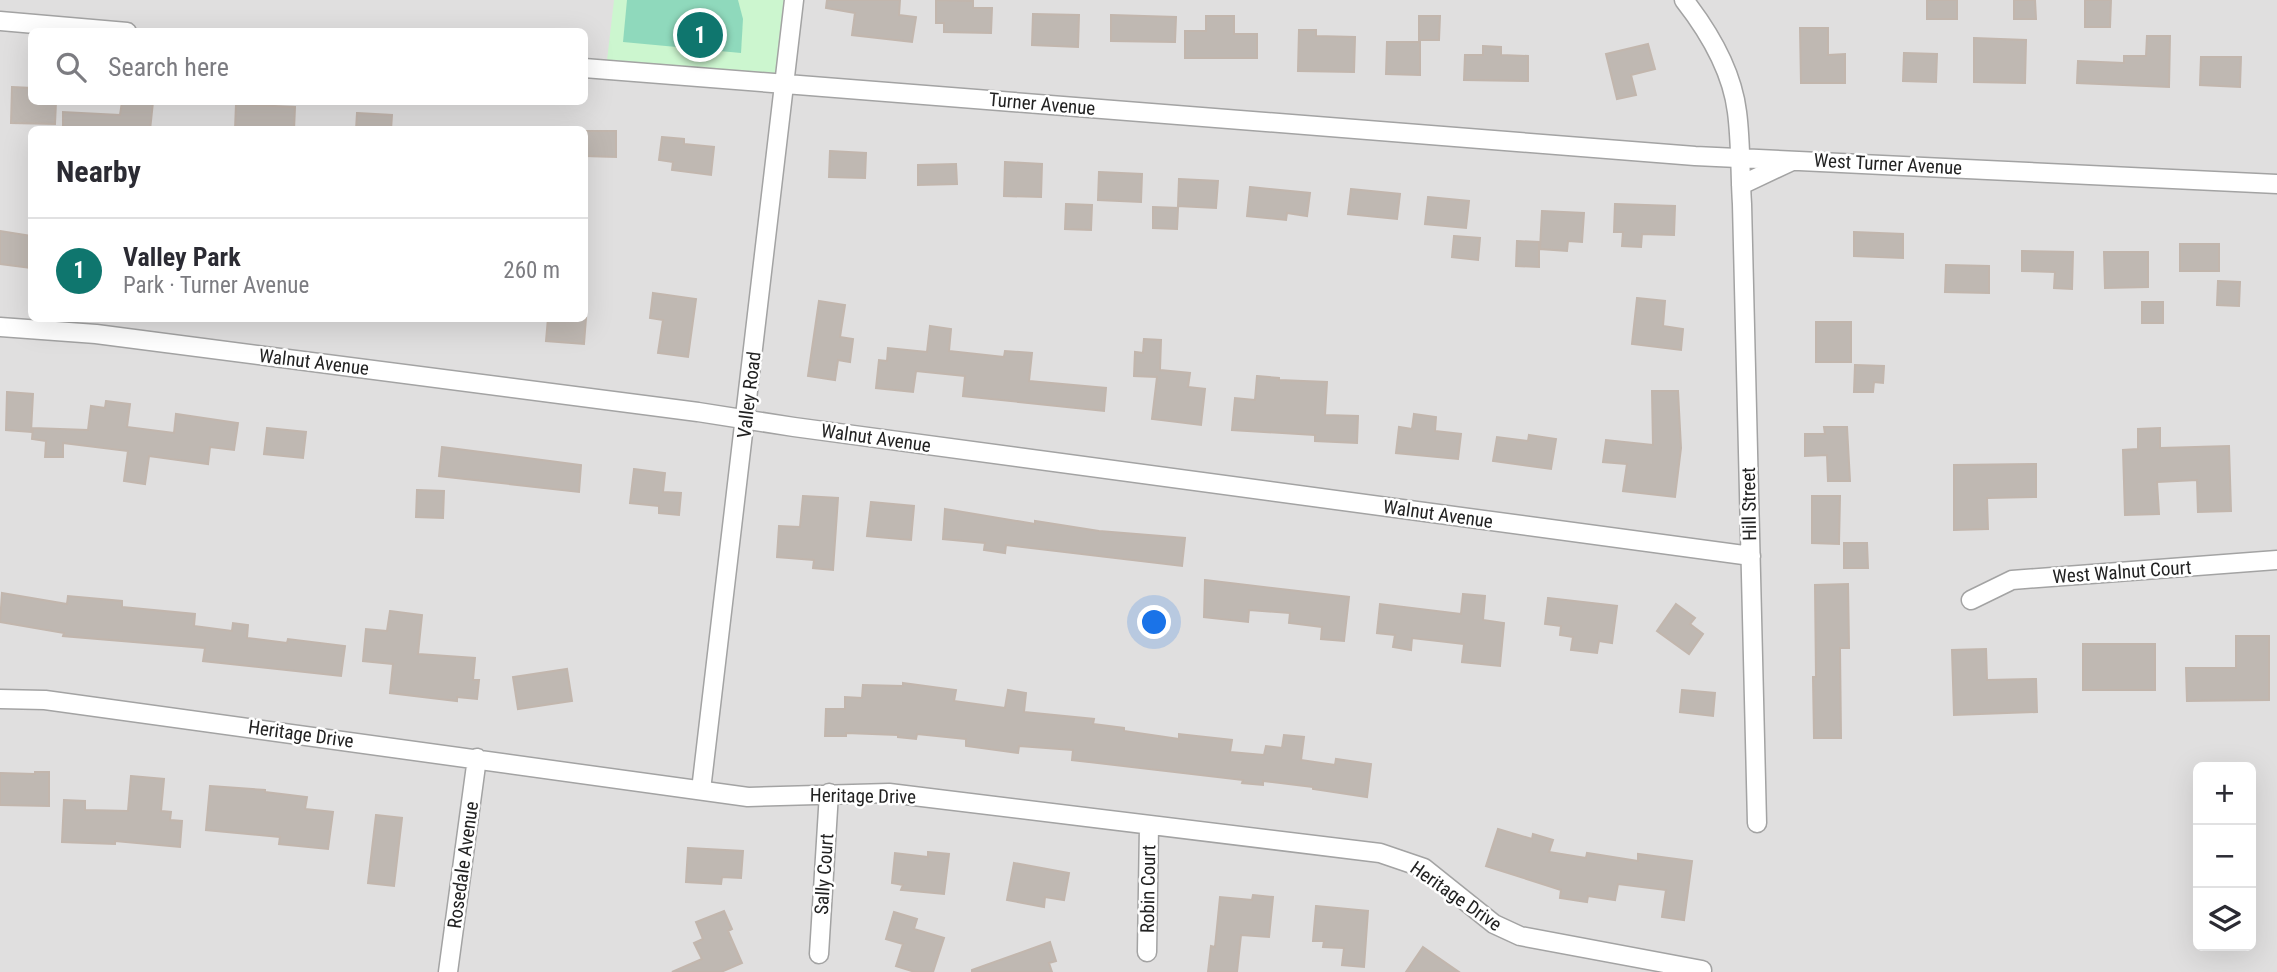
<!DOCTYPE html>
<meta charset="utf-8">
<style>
body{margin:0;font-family:"Roboto Condensed",sans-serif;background:#f7f7f7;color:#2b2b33}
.controls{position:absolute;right:21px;bottom:21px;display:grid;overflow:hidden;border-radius:10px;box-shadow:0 7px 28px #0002}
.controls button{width:63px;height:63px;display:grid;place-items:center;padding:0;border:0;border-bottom:2px solid #e1e1e2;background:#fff;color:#2b2b33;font:35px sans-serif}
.you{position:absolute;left:1155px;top:623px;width:24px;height:24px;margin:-18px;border:5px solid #fff;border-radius:50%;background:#1a73e8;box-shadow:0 0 0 10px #1a73e833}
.badge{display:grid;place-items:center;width:46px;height:46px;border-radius:50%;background:#0f766e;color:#fff;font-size:23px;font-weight:700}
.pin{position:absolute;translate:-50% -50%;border:4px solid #fff;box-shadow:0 2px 7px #0006}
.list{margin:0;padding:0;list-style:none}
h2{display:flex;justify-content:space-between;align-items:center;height:91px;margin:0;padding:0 28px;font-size:30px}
h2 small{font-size:23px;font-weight:400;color:#7c7c81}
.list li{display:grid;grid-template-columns:46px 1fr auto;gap:21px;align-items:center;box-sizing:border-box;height:105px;padding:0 28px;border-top:2px solid #e1e1e2}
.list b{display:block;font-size:26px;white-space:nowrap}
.list p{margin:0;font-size:23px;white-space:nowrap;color:#7c7c81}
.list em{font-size:23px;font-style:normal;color:#7c7c81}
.icon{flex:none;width:38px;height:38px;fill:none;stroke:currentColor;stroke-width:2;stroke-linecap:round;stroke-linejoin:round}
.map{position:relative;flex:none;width:2277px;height:972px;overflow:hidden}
.search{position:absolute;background:#fff;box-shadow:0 7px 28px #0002;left:28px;top:28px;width:560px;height:77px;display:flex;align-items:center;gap:18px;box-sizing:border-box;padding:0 24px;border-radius:10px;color:#7c7c81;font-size:26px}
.panel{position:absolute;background:#fff;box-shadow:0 7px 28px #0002;left:28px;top:126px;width:560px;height:196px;border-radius:10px}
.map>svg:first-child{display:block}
.residential{fill:#e0dfdf;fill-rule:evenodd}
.park{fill:#ccf6cf}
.pitch{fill:#8fd9bc}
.building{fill:#bfb8b2;stroke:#c2b6ad;stroke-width:2}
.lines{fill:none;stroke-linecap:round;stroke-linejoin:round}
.street-casing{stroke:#a3a3a3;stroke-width:21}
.street{stroke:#fff;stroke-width:18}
.labels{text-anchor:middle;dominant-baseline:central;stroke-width:5;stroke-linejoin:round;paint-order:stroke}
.street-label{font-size:19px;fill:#222;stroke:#fff}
</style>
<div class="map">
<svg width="2277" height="972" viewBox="0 0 2277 972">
<rect width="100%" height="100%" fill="#f1efea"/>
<path class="residential" d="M0,0H2277V972H0ZM32,32H584V102H32ZM32,130H584V318H32ZM2198,767H2251V946H2198Z"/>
<path class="park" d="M614,0H794L785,84L606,69Z"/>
<path class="pitch" d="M627,0H738L743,19L741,53L623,42Z"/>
<path class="building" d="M827,0H900L899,15L916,17L912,42L852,35L855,13L826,8Z
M936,0L973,1V8H992L991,33L944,32V23H936Z
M1927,0H1957V19H1927Z
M2014,0H2035L2036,19H2014Z
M2085,0H2111L2110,27H2085Z
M1033,14L1079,15L1078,47L1032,45Z
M1111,15L1176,17L1175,42L1111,41Z
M1206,16H1234V34H1257V58H1185V31H1206Z
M1419,16H1440L1439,40H1419Z
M1800,28H1828V55L1845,54V83H1801Z
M1299,30H1316V36L1355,37L1354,72L1298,71Z
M2147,36H2170L2169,87L2077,83L2078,61L2124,63V56H2146Z
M1974,38L2026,40L2025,83L1974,82Z
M1387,42H1420V75L1386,74Z
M1648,44L1655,69L1631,75L1636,95L1617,99L1606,54Z
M1483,46L1501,47V55L1528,56V81L1464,80L1465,55H1483Z
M1904,53L1937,54L1936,82L1903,81Z
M2201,57H2241L2240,87L2200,85Z
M12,87L32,88V102H56L55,124L11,123Z
M122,102H153L150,130H63V112L120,115Z
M236,104L295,107L294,130H235Z
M357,113L392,115L391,130H356Z
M584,131H616V157L584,156Z
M662,137L684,139V144L714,147L711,175L672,170L673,162L659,160Z
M830,151L866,153L865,178L829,177Z
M1005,162L1042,164L1041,197L1004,196Z
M956,164L957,184L918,185V165Z
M1099,172L1142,174L1141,202L1098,200Z
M1179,179L1218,181L1216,208L1178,206Z
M1250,187L1310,193L1307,216L1287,213L1286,220L1247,216Z
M1351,189L1400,194L1397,219L1348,214Z
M1428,197L1469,201L1466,228L1425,224Z
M1066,204L1092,205L1091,230L1065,229Z
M1615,204L1675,206L1674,235L1642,234L1641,247L1622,246L1623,232H1614Z
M1153,207L1178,208L1177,229L1153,228Z
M1542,211L1584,213L1582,242L1568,241L1567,251L1540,249Z
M0,231L32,236V268L0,264Z
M1854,232L1903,234V258L1854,256Z
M1454,236L1480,238L1478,260L1452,257Z
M1517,241L1539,242V267L1516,266Z
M2180,244H2219V271H2180Z
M2022,251L2073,252L2072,289L2054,288L2055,272L2022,271Z
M2104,252H2148V287L2105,288Z
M1946,265L1989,266V293L1945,292Z
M2218,281L2240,282L2239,306L2217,305Z
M653,293L696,299L688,357L658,353L663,320L650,318Z
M1637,298L1665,301L1663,326L1683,329L1681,350L1632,344Z
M819,301L845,305L840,337L853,339L850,362L838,360L835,380L808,376Z
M2142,302H2163V323H2142Z
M548,318H586L584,344L546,341Z
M1816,322H1851V362H1816Z
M930,326L951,329L949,351L1004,357L1005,351L1032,353L1029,381L1106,388L1104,411L963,396L965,376L916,371L913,392L876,388L879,360L887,361L888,348L927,352Z
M1144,339L1161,340L1160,370L1190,373L1188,387L1205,389L1201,425L1152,419L1157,377L1134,376L1135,352L1143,353Z
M1855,365L1884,366L1883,383L1874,382L1873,392H1854Z
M1257,376L1279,378V380L1327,382L1325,415L1358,416L1357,443L1315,441V435L1232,430L1235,398L1255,400Z
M1652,391H1678L1681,448L1675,497L1623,491L1627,464L1603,462L1606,440L1653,445Z
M7,392L33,394L31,432L6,430Z
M106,401L130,404L127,427L174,433L176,414L238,423L234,450L210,447L208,464L149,456L145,484L124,481L128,451L63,443V457H45L46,441L32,439L33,428L88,430L91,406L105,408Z
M1414,414L1436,417L1435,431L1461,434L1458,459L1396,453L1399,427L1412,429Z
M1824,427H1847L1850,481H1828L1827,455L1805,456V434H1825Z
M267,428L306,432L303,458L264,454Z
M2160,428V448L2229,446L2231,511L2198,512L2197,480L2157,482L2159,514L2125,515L2123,450L2138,449V429Z
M1529,435L1556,439L1551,469L1493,461L1497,437L1528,441Z
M442,447L581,465L579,492L439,476Z
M2036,464V497L1987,498L1988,529L1954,530V465Z
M634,469L665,473L663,492L681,493L679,515L659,513V506L630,503Z
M417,490L444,491L443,518L416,517Z
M803,496L838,498L833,570L813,568L814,560L777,557L779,526L800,527Z
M1812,496H1840L1839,544L1812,543Z
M871,502L914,506L911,540L867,536Z
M945,509L1035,524V521L1099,531L1185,538L1182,566L1006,545L1005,553L984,550L985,543L943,539Z
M1844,543H1867L1868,568H1844Z
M1205,580L1349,597L1344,641L1321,639L1322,627L1289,623L1290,613L1249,610L1248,622L1204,617Z
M1848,584L1849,648H1840L1841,738H1814L1813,677H1816L1815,585Z
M2,593L67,604L68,596L122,601V607L195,614L194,626L232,631L233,623L248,625L247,638L287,643L288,639L345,646L341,676L203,661L205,648L63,636L64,633L0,622Z
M1463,594L1485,596L1483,620L1504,623L1500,666L1462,662L1464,644L1412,638L1411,650L1393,647L1395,635L1377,633L1380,604L1461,614Z
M1548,598L1617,606L1612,643L1599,641L1597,653L1571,650L1573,637L1560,635L1561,626L1545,624Z
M1676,604L1695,618L1690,624L1703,634L1689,654L1657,631Z
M390,611L422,615L418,654L475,658L473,680H479L477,699L457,697V701L390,693L393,664L363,661L366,629L387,631Z
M2236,636H2269V700L2187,701L2186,668H2236Z
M2083,644H2155V690H2083Z
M1986,649L1987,680L2036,679L2037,712L1954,715L1952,650Z
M567,669L572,701L518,709L513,677Z
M903,683L956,690L954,701L1005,708L1008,690L1026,693L1024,712L1094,719L1093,724L1124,728V731L1179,739V734L1232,740L1230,752L1264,755L1266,746L1282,748L1284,735L1304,737L1301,760L1335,765L1336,759L1371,764L1367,797L1313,789V787L1263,781V785L1242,783L1243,780L1072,760L1073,750L1019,746L1018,753L966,746V739L917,734L916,739L898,737V735L846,733V736H825L826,709H845V697L862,698L863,685L903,686Z
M1682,690L1715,693L1713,716L1680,712Z
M35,772H49V806L0,805V773L35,774Z
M131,776L164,779L161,811L171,812L170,820L182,821L180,847L115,841V844L62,842L64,800L85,801V810L128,811Z
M210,786L265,790V792L307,797L305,809L333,812L328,849L279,844L280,837L206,830Z
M376,815L402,818L394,886L368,883Z
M1498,829L1532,839L1533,834L1553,840L1549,852L1586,858L1587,853L1638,861V854L1692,861L1684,920L1662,917L1666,890L1618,884L1615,900L1588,896L1587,902L1560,898L1561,890L1486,866Z
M688,848L743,851L741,878L722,877L721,884L686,882Z
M928,852L949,854L944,894L901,890L903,885L892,883L895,853L928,857Z
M1014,863L1069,873L1064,900L1045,897L1044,907L1007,900Z
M1253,895L1273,897L1269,937L1241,935L1237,972H1208L1211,946L1215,947L1220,897L1252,900Z
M1316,906L1368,911L1364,967L1342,965L1344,948L1323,947L1324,941H1313Z
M724,911L732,929L728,931L742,963L721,972H672L702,959L694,943L703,939L696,922Z
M894,912L917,919L914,929L944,938L933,972H915L896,966L903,944L886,939Z
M1050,942L1056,961L1049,963L1052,972H972V970Z
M1423,947L1459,972H1406Z"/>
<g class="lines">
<defs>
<path id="street" d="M1684,0C1709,32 1732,71 1737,112C1741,142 1740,174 1742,204L1757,823
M0,21L127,32
M584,68L1695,156L2277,184
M1741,185L1792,161
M0,327L96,334L698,412L794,427L1751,556
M1971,600L2012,580L2277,560
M0,699L45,700L748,797L889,793L1380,853L1424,868L1494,924L1520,936L1702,970
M701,790L794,0
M1147,952L1149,826
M819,954L829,793
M448,972L477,758"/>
</defs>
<use href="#street" class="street-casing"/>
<use href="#street" class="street"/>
</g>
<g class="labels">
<g class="street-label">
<text transform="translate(1042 104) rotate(5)">Turner Avenue</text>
<text transform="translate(1888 164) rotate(3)">West Turner Avenue</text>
<text transform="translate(314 362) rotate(7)">Walnut Avenue</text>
<text transform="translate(749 395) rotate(-83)">Valley Road</text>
<text transform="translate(876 438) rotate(8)">Walnut Avenue</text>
<text transform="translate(1749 504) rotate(-91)">Hill Street</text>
<text transform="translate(1438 514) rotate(8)">Walnut Avenue</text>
<text transform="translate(2122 572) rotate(-4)">West Walnut Court</text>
<text transform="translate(301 734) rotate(8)">Heritage Drive</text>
<text transform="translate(863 796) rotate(1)">Heritage Drive</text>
<text transform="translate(463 865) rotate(-82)">Rosedale Avenue</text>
<text transform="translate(824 874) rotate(-86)">Sally Court</text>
<text transform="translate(1148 889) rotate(-89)">Robin Court</text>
<text transform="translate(1456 896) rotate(35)">Heritage Drive</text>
</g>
</g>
</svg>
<div class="controls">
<button>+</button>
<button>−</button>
<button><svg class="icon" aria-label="layers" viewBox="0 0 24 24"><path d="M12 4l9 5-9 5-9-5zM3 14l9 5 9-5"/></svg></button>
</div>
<div class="you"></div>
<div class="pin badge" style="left:700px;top:35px">1</div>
<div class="search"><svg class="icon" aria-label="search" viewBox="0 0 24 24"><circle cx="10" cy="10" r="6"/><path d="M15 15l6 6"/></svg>Search here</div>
<section class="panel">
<h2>Nearby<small></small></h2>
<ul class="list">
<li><span class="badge">1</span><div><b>Valley Park</b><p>Park · Turner Avenue</p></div><em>260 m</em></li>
</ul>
</section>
</div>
